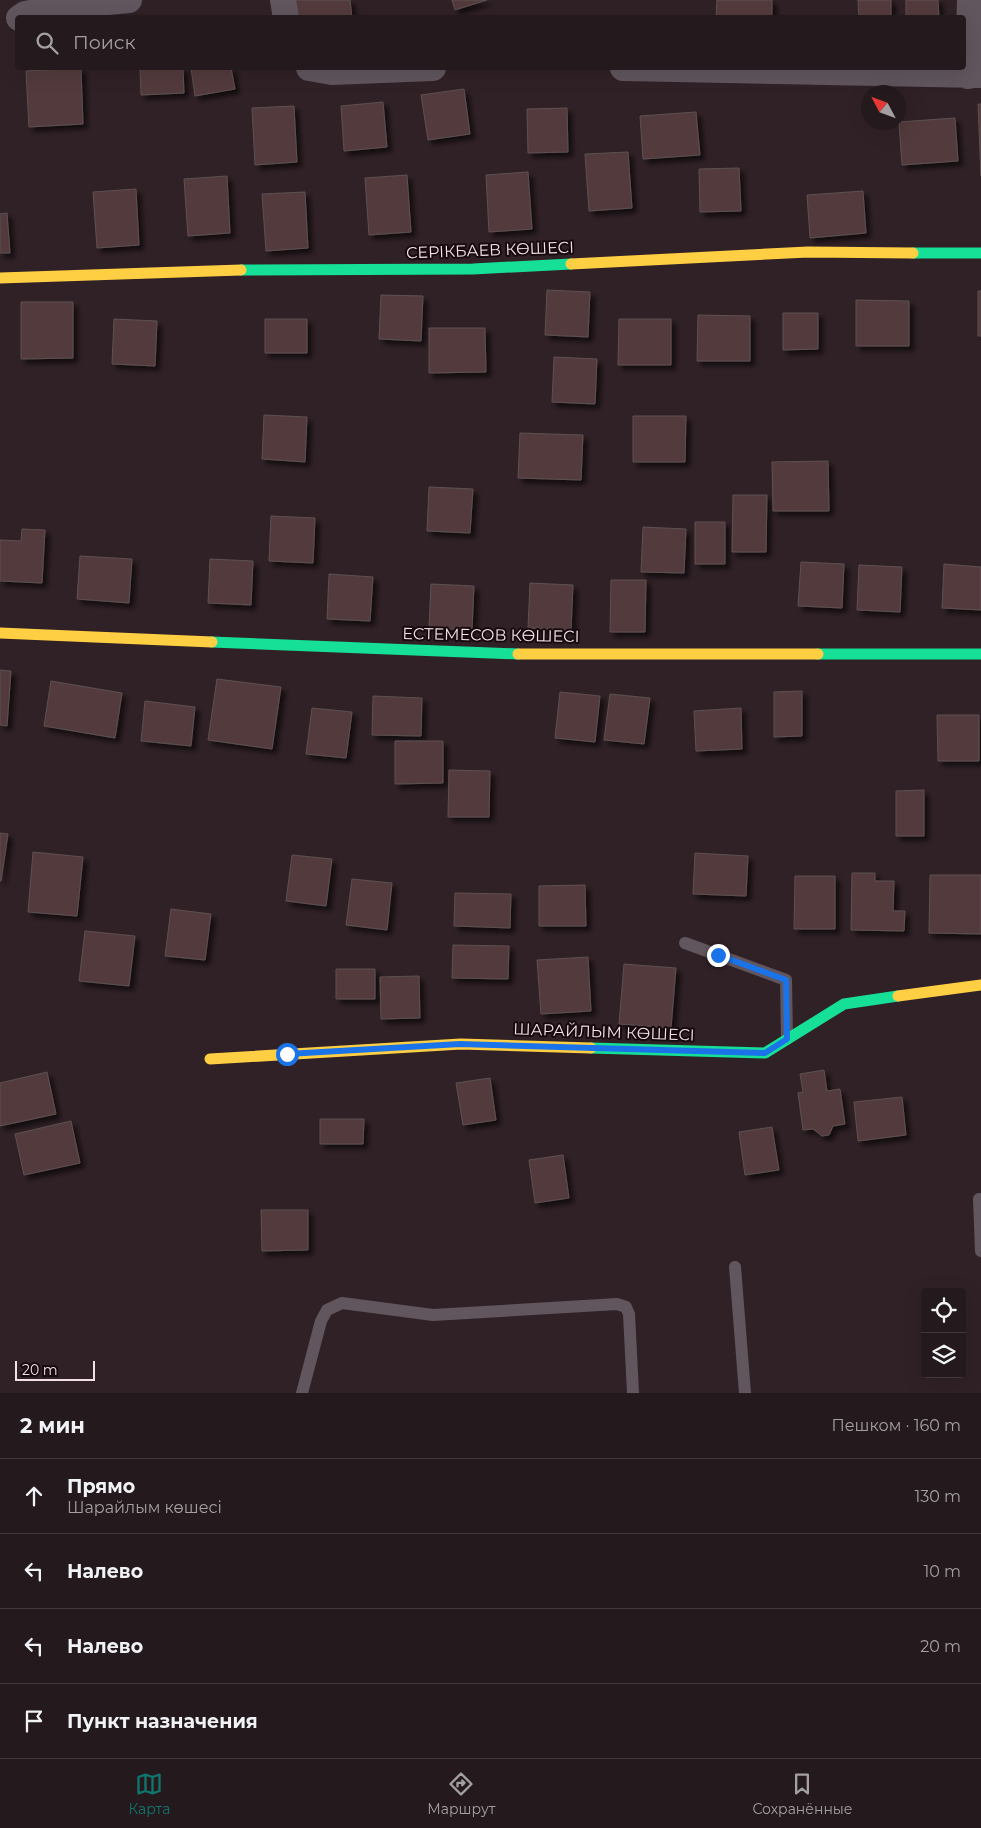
<!DOCTYPE html>
<html lang="ru">
<meta charset="utf-8">
<style>
body{margin:0;font-family:Montserrat,sans-serif;background:#2c2225;color:#f1f3f6}
.controls{position:absolute;right:15px;bottom:15px;display:grid;overflow:hidden;border-radius:5px;box-shadow:0 5px 20px #0002}
.controls button{width:45px;height:45px;display:grid;place-items:center;padding:0;border:0;border-bottom:1px solid #41383b;background:#24191c;color:#f1f3f6;font:25px sans-serif}
.compass{position:absolute;left:861px;top:85px;width:45px;height:45px;border-radius:50%;background:#24191c;box-shadow:0 5px 20px #0002;rotate:311deg}
.scale{position:absolute;left:15px;bottom:12px;width:80px;box-sizing:border-box;padding-left:5px;border:2px solid #f3e0e6;border-top:0;font-size:14px;line-height:18px;white-space:nowrap;color:#f3e0e6;-webkit-text-stroke:4px #160a0e;paint-order:stroke}
.stop{position:absolute;width:15px;height:15px;margin:-11px;border:4px solid #1a73e8;border-radius:50%;background:#fff}
.stop.end{background:#1a73e8;border-color:#fff;box-shadow:0 1px 5px #0008}
.list{margin:0;padding:0;list-style:none}
h2{display:flex;justify-content:space-between;align-items:center;height:65px;margin:0;padding:0 20px;font-size:21px}
h2 small{font-size:16px;font-weight:400;color:#a3a0a3}
.list li{display:grid;grid-template-columns:32px 1fr auto;gap:15px;align-items:center;box-sizing:border-box;height:75px;padding:0 20px;border-top:1px solid #41383b}
.list b{display:block;font-size:19px;white-space:nowrap}
.list p{margin:0;font-size:16px;white-space:nowrap;color:#a3a0a3}
.list em{font-size:16px;font-style:normal;color:#a3a0a3}
.icon{flex:none;width:28px;height:28px;fill:none;stroke:currentColor;stroke-width:2;stroke-linecap:round;stroke-linejoin:round}
.map{position:relative;flex:none;width:981px;height:1393px;overflow:hidden}
.search{position:absolute;background:#24191c;box-shadow:0 5px 20px #0002;left:15px;right:15px;top:15px;height:55px;display:flex;align-items:center;gap:12px;box-sizing:border-box;padding:0 18px;border-radius:5px;color:#a3a0a3;font-size:19px}
.sheet{height:365px;background:#24191c}
nav{display:flex;justify-content:space-around;align-items:center;box-sizing:border-box;height:70px;border-top:1px solid #41383b;background:#24191c;font-size:14px;color:#a3a0a3}
nav a{display:grid;justify-items:center;gap:2px}
nav .on{color:#0f766e}
.map>svg:first-child{display:block}
.building{fill:#523b3d;stroke:#5e5052;filter:url(#shadow)}
.lines{fill:none;stroke-linecap:round;stroke-linejoin:round}
.lane{stroke:#61565e;stroke-width:12}
.street{stroke:#61565e;stroke-width:26}
.fast{stroke:#16e098;stroke-width:11}
.slow{stroke:#ffcf43;stroke-width:11}
.route{stroke:#1a73e8;stroke-width:6}
.labels{text-anchor:middle;dominant-baseline:central;stroke-width:4;stroke-linejoin:round;paint-order:stroke}
.street-label{font-size:16px;fill:#f3e0e6;stroke:#160a0e}
</style>
<div class="map">
<svg width="981" height="1393" viewBox="0 0 981 1393">
<defs>
<filter id="shadow"><feDropShadow dx="4.5" dy="4.5" stdDeviation="2.5" flood-color="#0009"/></filter>
</defs>
<rect width="100%" height="100%" fill="#302126"/>
<path class="building" d="M292,0H350L352,18H294Z
M452,0H487L455,10Z
M717,0H772V18H716Z
M858,0H891V18H859Z
M906,0H938L939,18H906Z
M81,68L83,124L29,127L26,71Z
M140,68H183L184,93L141,95Z
M191,68H231L235,89L195,96Z
M464,89L470,134L428,140L421,95Z
M383,102L387,147L344,151L341,106Z
M978,104H981V176Z
M294,106L297,162L255,165L252,108Z
M567,108L568,152L528,153L527,109Z
M696,112L700,155L643,159L640,116Z
M955,118L958,161L902,165L899,122Z
M628,152L632,208L589,211L585,154Z
M739,168L741,211L700,212L699,169Z
M528,172L532,229L489,232L486,175Z
M407,175L411,232L369,235L365,178Z
M227,176L230,233L188,236L184,179Z
M136,189L139,245L97,248L93,192Z
M863,191L866,233L810,238L807,195Z
M305,192L308,248L266,251L262,194Z
M7,213L10,253H0V214Z
M547,290L590,292L588,337L545,335Z
M978,291H981V336H978Z
M381,295L423,296L421,341L379,339Z
M856,300L909,301V346H856Z
M21,302H73V358L21,359Z
M783,313H818V349L783,350Z
M698,315L750,316V361H697Z
M114,319L157,321L155,366L112,364Z
M265,319H307V353H265Z
M619,319H671V365H618Z
M429,328H485L486,372L429,373Z
M554,357L597,359L595,404L552,402Z
M264,415L307,417L305,462L262,459Z
M633,416H686L685,462H633Z
M520,433L583,435L581,480L518,478Z
M828,461L829,511H773L772,462Z
M429,487L473,489L470,533L427,531Z
M733,495H767L766,552H732Z
M271,516L315,518L313,563L269,561Z
M695,522H725V564H695Z
M643,527L686,529L684,573L641,572Z
M22,529L45,530L42,583L0,581V540L21,541Z
M80,556L132,559L129,603L77,599Z
M210,559L253,561L251,605L208,603Z
M801,562L844,564L842,608L798,606Z
M944,564L981,567V610L942,608Z
M859,565L902,567L900,612L857,610Z
M329,574L373,577L370,621L327,619Z
M611,580H646L645,632H610Z
M530,583L573,585L571,630L528,628Z
M431,584L474,586L472,630L429,628Z
M0,670L11,671L7,726L0,725Z
M217,679L281,687L272,749L208,740Z
M51,681L122,693L115,738L44,726Z
M802,691V736L774,737V692Z
M560,692L600,696L595,742L555,738Z
M610,694L650,698L644,744L604,740Z
M373,696L422,698L421,736L372,735Z
M145,701L195,707L191,746L141,741Z
M312,708L352,712L346,758L306,754Z
M741,708L742,749L696,751L694,711Z
M937,715H979V761H938Z
M395,741H443V783L395,784Z
M449,770L490,771L489,817H448Z
M924,790V836H896V791Z
M0,833L8,834L1,881H0Z
M33,852L83,857L77,916L28,912Z
M695,853L748,856L746,896L693,894Z
M292,855L332,859L326,906L286,901Z
M852,873H875V881H894L893,911H905L904,931L851,930Z
M930,875H981V934L929,933Z
M795,876H835V929H794Z
M352,879L392,883L387,930L346,925Z
M585,885L586,926H539V886Z
M455,893L511,894L510,928L454,926Z
M171,909L211,914L205,960L165,956Z
M85,931L135,936L129,986L79,981Z
M453,945L509,946L508,979L452,978Z
M588,957L591,1011L541,1014L537,960Z
M624,964L676,968L671,1028L619,1024Z
M336,969H375V999H336Z
M419,976L420,1018L381,1019L380,977Z
M824,1070L827,1091L840,1089L845,1124L833,1126L829,1135L822,1136L813,1129L803,1130L798,1093L803,1092L800,1074Z
M47,1072L56,1114L0,1126V1083Z
M490,1078L496,1120L463,1125L456,1083Z
M902,1097L906,1135L858,1141L854,1102Z
M320,1119H364L363,1144H320Z
M71,1121L80,1163L24,1175L15,1134Z
M772,1127L779,1170L745,1175L739,1132Z
M563,1155L569,1198L535,1203L529,1160Z
M261,1210H308V1250L262,1251Z"/>
<g class="lines">
<path class="lane" d="M685,943L786,980L787,1039
M979,1199L981,1251
M735,1267L745,1393
M302,1393L321,1321L327,1310L342,1303L433,1315L617,1304L626,1307L629,1314L633,1393"/>
<path class="street" d="M283,0L286,18
M19,18L25,14L66,6L129,0
M309,68L332,72L433,68
M623,68L981,75
M968,76L970,0"/>
<path class="fast" d="M913,253H981
M241,270L473,269L571,264
M212,642L518,654
M818,654H981
M591,1048L765,1053L844,1004L898,996"/>
<path class="slow" d="M571,264L808,252L913,253
M0,278L241,270
M0,633L212,642
M518,654H818
M898,996L981,985
M210,1059L461,1044L591,1048"/>
</g>
<g class="lines">
<path class="route" d="M287,1054L460,1044L765,1053L787,1039L786,980L718,955"/>
</g>
<g class="labels">
<g class="street-label">
<text transform="translate(490 250) rotate(-2)">СЕРІКБАЕВ КӨШЕСІ</text>
<text transform="translate(491 635) rotate(1)">ЕСТЕМЕСОВ КӨШЕСІ</text>
<text transform="translate(604 1032) rotate(2)">ШАРАЙЛЫМ КӨШЕСІ</text>
</g>
</g>
</svg>
<div class="controls">
<button><svg class="icon" aria-label="locate" viewBox="0 0 24 24"><circle cx="12" cy="12" r="6"/><path d="M12 2v4M12 18v4M2 12h4M18 12h4"/></svg></button>
<button><svg class="icon" aria-label="layers" viewBox="0 0 24 24"><path d="M12 4l9 5-9 5-9-5zM3 14l9 5 9-5"/></svg></button>
</div>
<svg class="compass" viewBox="-18 -18 36 36"><path d="M0-13l5 13h-10z" fill="#e53935"/><path d="M0 13l5-13h-10z" fill="#a3a0a3"/></svg>
<div class="scale">20 m</div>
<div class="stop" style="left:287px;top:1054px"></div>
<div class="stop end" style="left:718px;top:955px"></div>
<div class="search"><svg class="icon" aria-label="search" viewBox="0 0 24 24"><circle cx="10" cy="10" r="6"/><path d="M15 15l6 6"/></svg>Поиск</div>
</div>
<section class="sheet">
<h2>2 мин<small>Пешком · 160 m</small></h2>
<ul class="list">
<li><svg class="icon" aria-label="ahead" viewBox="0 0 24 24"><path d="M12 20V5M6 11l6-6 6 6"/></svg><div><b>Прямо</b><p>Шарайлым көшесі</p></div><em>130 m</em></li>
<li><svg class="icon" aria-label="left" viewBox="0 0 24 24"><path d="M17 20v-9H6M10 6l-5 5 5 5"/></svg><div><b>Налево</b></div><em>10 m</em></li>
<li><svg class="icon" aria-label="left" viewBox="0 0 24 24"><path d="M17 20v-9H6M10 6l-5 5 5 5"/></svg><div><b>Налево</b></div><em>20 m</em></li>
<li><svg class="icon" aria-label="arrive" viewBox="0 0 24 24"><path d="M6 21V4h12l-3 4 3 4H6"/></svg><div><b>Пункт назначения</b></div></li>
</ul>
</section>
<nav>
<a class="on"><svg class="icon" aria-label="map" viewBox="0 0 24 24"><path d="M3 6l6-2 6 2 6-2v14l-6 2-6-2-6 2zM9 4v14M15 6v14"/></svg>Карта</a>
<a><svg class="icon" aria-label="directions" viewBox="0 0 24 24"><path d="M12 3l9 9-9 9-9-9zM9 14v-3h6M13 9l2 2-2 2"/></svg>Маршрут</a>
<a><svg class="icon" aria-label="saved" viewBox="0 0 24 24"><path d="M7 4h10v16l-5-4-5 4z"/></svg>Сохранённые</a>
</nav>
